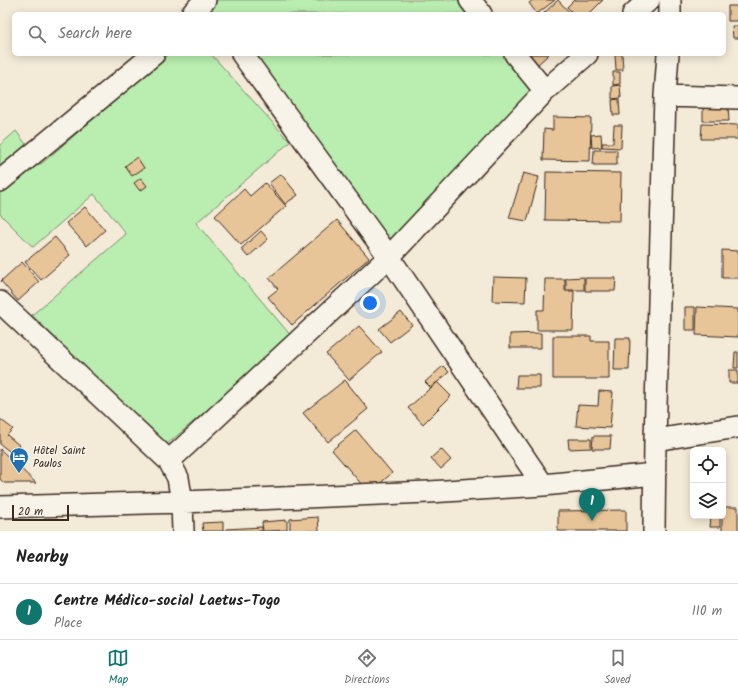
<!DOCTYPE html>
<meta charset="utf-8">
<style>
body{margin:0;font-family:Kalam,sans-serif;background:#f2f2f2;color:#222}
.controls{position:absolute;right:12px;bottom:12px;display:grid;overflow:hidden;border-radius:6px;box-shadow:0 2px 10px #0003}
.controls button{width:36px;height:36px;display:grid;place-items:center;padding:0;border:0;border-bottom:1px solid #e0e0e0;background:#fff;color:#222;font:20px sans-serif}
.scale{position:absolute;left:12px;bottom:10px;width:57px;box-sizing:border-box;padding-left:4px;border:2px solid #3b2a1e;border-top:0;font-size:11px;line-height:14px;white-space:nowrap;color:#3b2a1e;-webkit-text-stroke:3px #f7f3e8;paint-order:stroke}
.you{position:absolute;left:370px;top:303px;width:14px;height:14px;margin:-10px;border:3px solid #fff;border-radius:50%;background:#1a73e8;box-shadow:0 0 0 6px #1a73e833}
.badge{display:grid;place-items:center;width:26px;height:26px;border-radius:50%;background:#0f766e;color:#fff;font-size:13px;font-weight:700}
.pin{position:absolute;translate:-50% -33px;filter:drop-shadow(0 1px 2px #0008)}
.pin::after{content:'';position:absolute;top:21px;width:14px;height:12px;background:inherit;clip-path:polygon(0 0,100% 0,50% 100%)}
.list{margin:0;padding:0;list-style:none}
h2{display:flex;justify-content:space-between;align-items:center;height:52px;margin:0;padding:0 16px;font-size:17px}
h2 small{font-size:13px;font-weight:400;color:#767676}
.list li{display:grid;grid-template-columns:26px 1fr auto;gap:12px;align-items:center;box-sizing:border-box;height:56px;padding:0 16px;border-top:1px solid #e0e0e0}
.list b{display:block;font-size:15px;white-space:nowrap}
.list p{margin:0;font-size:13px;white-space:nowrap;color:#767676}
.list em{font-size:13px;font-style:normal;color:#767676}
.icon{flex:none;width:22px;height:22px;fill:none;stroke:currentColor;stroke-width:2;stroke-linecap:round;stroke-linejoin:round}
.map{position:relative;flex:none;width:738px;height:531px;overflow:hidden}
.search{position:absolute;background:#fff;box-shadow:0 2px 10px #0003;left:12px;right:12px;top:12px;height:44px;display:flex;align-items:center;gap:10px;box-sizing:border-box;padding:0 14px;border-radius:6px;color:#767676;font-size:15px}
.sheet{height:108px;background:#fff}
nav{display:flex;justify-content:space-around;align-items:center;box-sizing:border-box;height:56px;border-top:1px solid #e0e0e0;background:#fff;font-size:11px;color:#767676}
nav a{display:grid;justify-items:center;gap:2px}
nav .on{color:#0f766e}
.map>svg:first-child{display:block}
.grass{fill:#b9eeb0;stroke:#7a8c67}
.building{fill:#e8c599;stroke:#3b2a1e}
.lines{fill:none;stroke-linecap:round;stroke-linejoin:round}
.minor-casing{stroke:#3b2a1e;stroke-width:24}
.minor{stroke:#f7f3e8;stroke-width:21}
.labels{text-anchor:middle;dominant-baseline:central;stroke-width:3;stroke-linejoin:round;paint-order:stroke}
.poi-label{font-size:11px;fill:#3b2a1e;stroke:#f7f3e8;text-anchor:start}
</style>
<div class="map">
<svg width="738" height="531" viewBox="0 0 738 531">
<rect width="100%" height="100%" fill="#f4ead8"/>
<filter id="ink" filterUnits="userSpaceOnUse"><feTurbulence type="fractalNoise" baseFrequency=".025" numOctaves="2"/><feDisplacementMap in="SourceGraphic" scale="8" xChannelSelector="R" yChannelSelector="G"/><feConvolveMatrix kernelMatrix="1 2 1 2 8 2 1 2 1" color-interpolation-filters="sRGB"/></filter>
<g filter="url(#ink)">
<path class="grass" d="M199,0H459L471,14H210Z
M169,54H211L290,142L196,223L292,337L165,446L32,315L126,234L94,194L33,247L0,214V145L16,131L41,164Z
M242,54H505L534,87L394,244Z"/>
<path class="building" d="M533,0H555L537,14L529,3Z
M558,0L571,14H543Z
M574,0H603L589,14H574L567,7Z
M728,6H738V21H728Z
M732,26H738V38H733Z
M523,54H549L535,67Z
M615,54H622L623,70H616Z
M613,72H620V84L613,85Z
M620,85L621,98L612,99V86Z
M619,99L620,115H613L612,100Z
M703,106H728L729,121H703Z
M553,117L591,118L590,161L543,160L544,129L553,130Z
M702,124L738,125V139H701Z
M614,125H622L621,148L602,147V143H613Z
M601,134L602,147L592,148L591,135Z
M594,150H617V165H593Z
M137,157L144,168L132,176L125,166Z
M546,172L621,173L620,221L545,220Z
M523,173L539,177L527,221L509,218Z
M281,174L298,195L285,204L269,183Z
M141,178L147,186L140,191L134,183Z
M265,183L286,206L241,245L215,216L244,189L250,196Z
M85,207L105,230L87,246L66,223Z
M337,220L369,258L292,325L268,297L278,289L269,278Z
M261,231L268,239L248,257L241,249Z
M55,237L70,255L41,280L25,262Z
M722,250L738,251V278H722Z
M22,262L39,282L18,301L1,281Z
M493,277L526,278L525,302L492,301Z
M584,277V290H566V278Z
M585,278H616L615,291H585Z
M545,279H565V291H574L573,330H537V310H544Z
M685,307H695V330H685Z
M697,307L738,309V337L696,335Z
M401,312L412,325L390,342L379,329Z
M359,326L382,352L349,380L326,354Z
M541,333V348H510V334Z
M553,336H591V341H609V379H553Z
M615,338H630L629,370H614Z
M735,352H738V368H734Z
M443,366L449,372L431,388L425,382Z
M729,370H738V383H729Z
M517,375H540V388H516Z
M345,380L368,409L328,442L303,413Z
M437,382L451,396L423,424L408,408Z
M599,391L613,392L610,428L576,426L578,405L598,406Z
M0,419L13,429L7,435L20,446L13,454L0,444Z
M356,430L392,473L369,493L332,450Z
M593,436H611L610,449H592Z
M568,439H591V448L569,449Z
M0,449L36,483H4L0,479Z
M441,449L451,460L441,469L431,458Z
M723,507H738V531H722V516H723Z
M626,510V531H558V511Z
M711,516H720V527H710Z
M318,517L319,531H290V519Z
M287,520V530L263,531L262,522Z
M223,522V531H203L202,523Z
M262,527V531H226V529Z"/>
<g class="lines">
<defs>
<path id="minor" d="M470,0L481,14
M192,14L205,0
M633,14L649,0
M670,14V0
M242,54L389,257L543,485
M515,54L545,91
M665,96L738,98
M0,181L154,54
M0,302L169,461L178,478L182,502L183,531
M655,440L738,427
M169,461L389,257L545,91L587,54
M0,507L182,502L429,492L543,485L655,474
M654,531L655,440L665,96L668,54"/>
</defs>
<use href="#minor" class="minor-casing"/>
<use href="#minor" class="minor"/>
</g>
</g>
<defs>
<symbol id="hotel-pin" viewBox="-11 -11 22 30"><path d="M0 17L-7.5 6A9.5 9.5 0 1 1 7.5 6Z" fill="#1f6fb2" stroke="#f7f3e8"/><path d="M-6-4.5h1.5V1H6V5H4.5V3h-9V5H-6ZM-4 0a1.8 1.8 0 1 1 3.6 0ZM.5 0V-2.5h3Q6-2.5 6 0Z" fill="#fff"/></symbol>
</defs>
<g fill-rule="evenodd">
<use href="#hotel-pin" x="8" y="446" width="22" height="30"/>
</g>
<g class="labels">
<g class="poi-label">
<text x="33" y="451">Hôtel Saint<tspan x="33" dy="13">Paulos</tspan></text>
</g>
</g>
</svg>
<div class="controls">
<button><svg class="icon" aria-label="locate" viewBox="0 0 24 24"><circle cx="12" cy="12" r="6"/><path d="M12 2v4M12 18v4M2 12h4M18 12h4"/></svg></button>
<button><svg class="icon" aria-label="layers" viewBox="0 0 24 24"><path d="M12 4l9 5-9 5-9-5zM3 14l9 5 9-5"/></svg></button>
</div>
<div class="scale">20 m</div>
<div class="you"></div>
<div class="pin badge" style="left:592px;top:521px">1</div>
<div class="search"><svg class="icon" aria-label="search" viewBox="0 0 24 24"><circle cx="10" cy="10" r="6"/><path d="M15 15l6 6"/></svg>Search here</div>
</div>
<section class="sheet">
<h2>Nearby<small></small></h2>
<ul class="list">
<li><span class="badge">1</span><div><b>Centre Médico-social Laetus-Togo</b><p>Place</p></div><em>110 m</em></li>
</ul>
</section>
<nav>
<a class="on"><svg class="icon" aria-label="map" viewBox="0 0 24 24"><path d="M3 6l6-2 6 2 6-2v14l-6 2-6-2-6 2zM9 4v14M15 6v14"/></svg>Map</a>
<a><svg class="icon" aria-label="directions" viewBox="0 0 24 24"><path d="M12 3l9 9-9 9-9-9zM9 14v-3h6M13 9l2 2-2 2"/></svg>Directions</a>
<a><svg class="icon" aria-label="saved" viewBox="0 0 24 24"><path d="M7 4h10v16l-5-4-5 4z"/></svg>Saved</a>
</nav>
